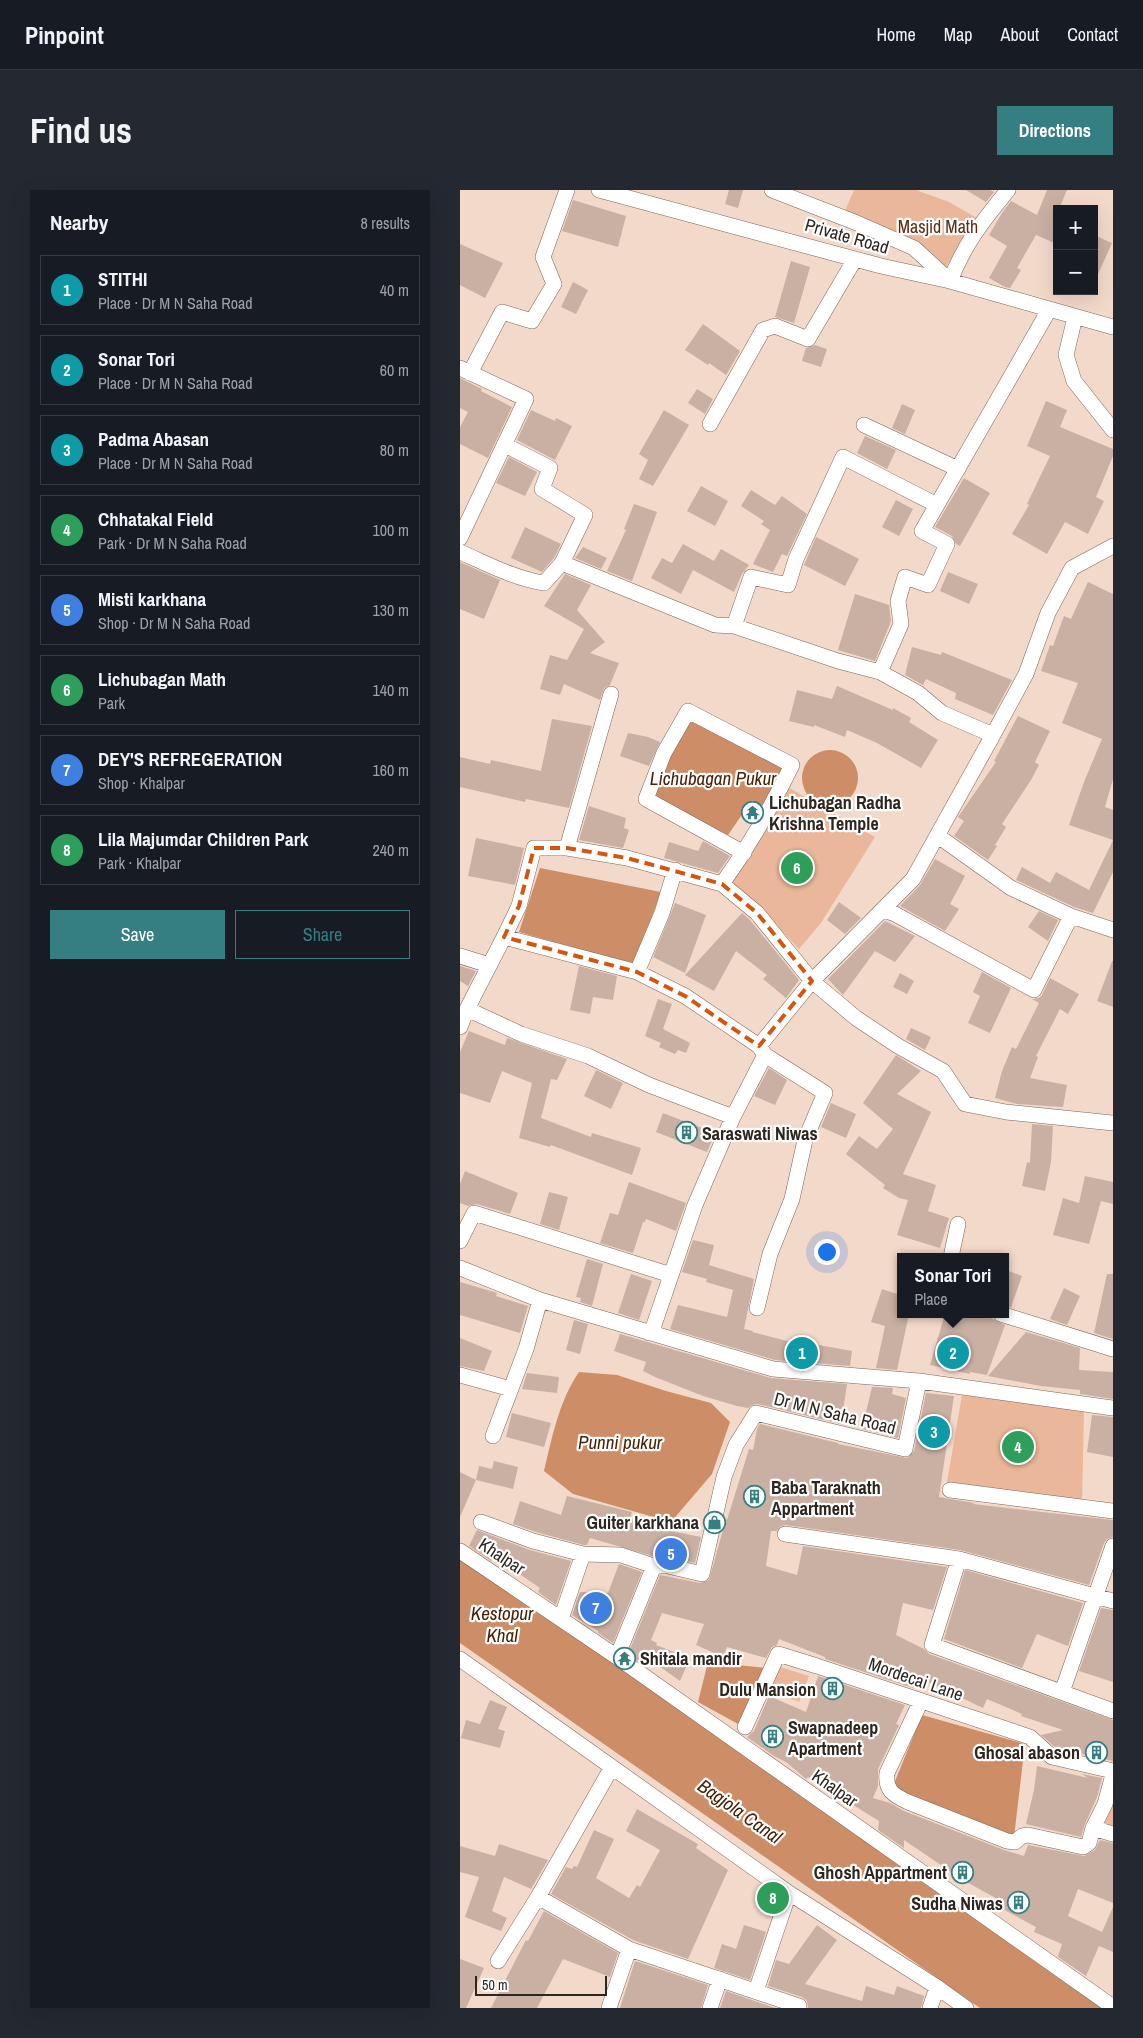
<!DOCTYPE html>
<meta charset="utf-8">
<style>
body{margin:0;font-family:"Archivo Narrow",sans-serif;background:#242831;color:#f1f3f6}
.controls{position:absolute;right:15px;top:15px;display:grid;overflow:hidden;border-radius:0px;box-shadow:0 5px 20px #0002}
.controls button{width:45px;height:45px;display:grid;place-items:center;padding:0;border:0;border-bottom:1px solid #363941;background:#171b24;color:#f1f3f6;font:25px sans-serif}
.scale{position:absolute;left:15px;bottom:12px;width:132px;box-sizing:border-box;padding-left:5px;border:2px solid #2e251f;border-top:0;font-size:14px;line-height:18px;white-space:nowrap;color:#2e251f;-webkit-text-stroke:4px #fff;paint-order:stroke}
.you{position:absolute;left:366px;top:1061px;width:18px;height:18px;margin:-12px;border:4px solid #fff;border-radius:50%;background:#1a73e8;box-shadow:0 0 0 8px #1a73e833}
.badge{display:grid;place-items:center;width:32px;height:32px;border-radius:50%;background:#357e82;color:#fff;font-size:16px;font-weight:700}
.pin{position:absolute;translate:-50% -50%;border:2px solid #fff;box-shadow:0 1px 5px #0006}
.popup{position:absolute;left:437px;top:1063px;width:112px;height:65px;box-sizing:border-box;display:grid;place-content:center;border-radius:0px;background:#171b24;filter:drop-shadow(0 1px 4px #0005);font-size:16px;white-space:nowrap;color:#9ea1a6}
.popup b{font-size:19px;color:#f1f3f6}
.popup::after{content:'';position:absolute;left:50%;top:100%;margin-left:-10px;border:10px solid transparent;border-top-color:#171b24}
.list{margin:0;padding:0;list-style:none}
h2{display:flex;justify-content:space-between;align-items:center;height:65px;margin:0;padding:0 20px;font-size:21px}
h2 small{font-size:16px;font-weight:400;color:#9ea1a6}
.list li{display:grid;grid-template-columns:32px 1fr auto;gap:15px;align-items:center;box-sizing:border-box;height:70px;margin:0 10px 10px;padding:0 10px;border:1px solid #363941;border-radius:0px}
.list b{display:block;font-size:19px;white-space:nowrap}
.list p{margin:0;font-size:16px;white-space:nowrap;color:#9ea1a6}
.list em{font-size:16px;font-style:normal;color:#9ea1a6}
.actions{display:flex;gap:10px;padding:15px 20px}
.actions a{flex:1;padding:11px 0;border:1px solid #357e82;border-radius:0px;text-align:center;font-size:18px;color:#357e82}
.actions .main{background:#357e82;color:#fff}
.map{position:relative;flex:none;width:653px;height:1818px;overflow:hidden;border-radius:0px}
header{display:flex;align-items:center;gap:30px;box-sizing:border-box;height:70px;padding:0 25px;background:#171b24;border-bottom:1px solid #363941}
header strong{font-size:24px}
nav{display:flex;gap:28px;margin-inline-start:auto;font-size:18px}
.intro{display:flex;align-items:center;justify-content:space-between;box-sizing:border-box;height:120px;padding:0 30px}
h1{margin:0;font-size:35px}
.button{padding:12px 22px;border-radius:0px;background:#357e82;color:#fff;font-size:18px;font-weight:700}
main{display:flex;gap:30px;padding:0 30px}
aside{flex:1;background:#171b24;border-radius:0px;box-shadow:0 5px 20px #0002}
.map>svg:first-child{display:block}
.green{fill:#eab79a}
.water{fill:#cc8d67}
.building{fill:#c9b0a3}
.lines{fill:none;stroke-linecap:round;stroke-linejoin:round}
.minor-casing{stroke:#7b6558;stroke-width:16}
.minor{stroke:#fff;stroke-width:15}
.marked{fill:none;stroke:#d5540e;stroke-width:4;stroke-dasharray:10 6;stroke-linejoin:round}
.labels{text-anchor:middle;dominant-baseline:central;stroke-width:4.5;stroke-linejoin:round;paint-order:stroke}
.park-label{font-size:18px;fill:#5a2f13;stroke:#fff}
.street-label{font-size:18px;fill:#2e251f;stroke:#fff}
.poi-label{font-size:18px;font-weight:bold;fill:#2e251f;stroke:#fff;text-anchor:start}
.water-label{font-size:19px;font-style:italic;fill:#492003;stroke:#fff}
</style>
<header>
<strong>Pinpoint</strong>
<nav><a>Home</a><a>Map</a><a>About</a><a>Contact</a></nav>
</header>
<div class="intro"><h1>Find us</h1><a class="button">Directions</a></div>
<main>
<aside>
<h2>Nearby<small>8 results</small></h2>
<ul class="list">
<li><span class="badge" style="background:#0f9aa8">1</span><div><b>STITHI</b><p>Place · Dr M N Saha Road</p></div><em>40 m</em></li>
<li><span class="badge" style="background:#0f9aa8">2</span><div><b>Sonar Tori</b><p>Place · Dr M N Saha Road</p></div><em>60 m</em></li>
<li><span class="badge" style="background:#0f9aa8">3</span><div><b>Padma Abasan</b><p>Place · Dr M N Saha Road</p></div><em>80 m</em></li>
<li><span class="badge" style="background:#2e9e5b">4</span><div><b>Chhatakal Field</b><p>Park · Dr M N Saha Road</p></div><em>100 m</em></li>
<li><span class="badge" style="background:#3f7fe0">5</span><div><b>Misti karkhana</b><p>Shop · Dr M N Saha Road</p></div><em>130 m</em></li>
<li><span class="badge" style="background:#2e9e5b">6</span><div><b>Lichubagan Math</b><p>Park</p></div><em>140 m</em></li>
<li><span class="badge" style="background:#3f7fe0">7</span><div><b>DEY'S REFREGERATION</b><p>Shop · Khalpar</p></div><em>160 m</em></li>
<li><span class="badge" style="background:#2e9e5b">8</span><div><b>Lila Majumdar Children Park</b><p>Park · Khalpar</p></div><em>240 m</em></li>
</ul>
<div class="actions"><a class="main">Save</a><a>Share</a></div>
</aside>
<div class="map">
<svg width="653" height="1818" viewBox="0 0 653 1818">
<rect width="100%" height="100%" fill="#f3d9ca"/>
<path class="green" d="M394,0H456L489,12L517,28L486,77L385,21Z
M326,596L415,647L361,733L339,759L300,718L268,692Z
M502,1205L624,1221L622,1313L487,1292Z
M317,1476L349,1486L339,1512L311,1500Z
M653,1615V1637L644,1634Z
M308,1693L327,1705L317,1722L298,1712Z"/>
<path class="water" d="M230,528L329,576L312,610L307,607L302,616L292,610L268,645L195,607L207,565Z
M342 588a28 28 0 1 1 56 0a28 28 0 1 1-56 0Z
M80,678L201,702L174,775L59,742Z
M119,1182L157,1185L206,1201L251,1213L270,1232L252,1284L211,1332L113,1304L84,1281C92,1248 99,1211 119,1182Z
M0,1354L646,1818H520L0,1453Z
M248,1472L307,1478L278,1534L238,1512Z
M462,1525L565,1554L554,1647L431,1601Z"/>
<path class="building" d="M269,0H283L278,18L265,14Z
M506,0H530L534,2L526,12Z
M587,0H607L599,19H597V54L576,45L557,78L561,80L550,98L545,97L529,88L547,56L529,45L542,23L551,11L577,25Z
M113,10L166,26L158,57L102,41Z
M634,45L652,53L634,93Z
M0,54L43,73L25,108L0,95Z
M331,71L350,77L334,133L315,127Z
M113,92L128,100L116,124L101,117Z
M243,134L280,161L266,185L249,173L248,175L225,160Z
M355,155L367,159L361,177L342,171L346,158Z
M0,188L22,199L21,201L52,217L28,268L0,254V237L8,222L0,218Z
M237,199L253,209L245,224L228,213Z
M586,211L607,220L600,237L653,259V266L636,307L644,311L628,344L605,332L587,364L552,344L569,315L567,314L590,266L567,256Z
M442,214L455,220L445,244L432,238Z
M71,220L95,231L96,228L112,236L95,270L57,250Z
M204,220L229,235L193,296L179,289L188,270L179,264Z
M405,246L436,260L427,279L397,263Z
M49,267L77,282L65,306L36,293Z
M504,288L530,303L500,356L496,354L492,346L475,337Z
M241,296L268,311L255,336L227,321Z
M291,300L315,315L322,306L347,324L327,366L322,364L313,382L293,374L310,340L301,334L304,331L281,316Z
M436,310L453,319L439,346L422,337Z
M174,314L197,322L172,391L147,381L166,340L164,339Z
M65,337L101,354L94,368L82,382L51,368Z
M356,347L399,369L385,396L344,375Z
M223,354L254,371L261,359L289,375L282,384L274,402L233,380L221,404L191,388L202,368L212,373Z
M123,357L147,368L141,379L115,368Z
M0,372L40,390L24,429L0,419Z
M488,382L518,394L509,414L480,401Z
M105,384L131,395L117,420L145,452L130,463L159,473L150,495L144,498L140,510L104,494L100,505L80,499L90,465L107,470L124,439L84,416Z
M628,392L653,404V589L645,617L653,620V682L633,723L614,717L556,690L562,677L590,693L596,682L629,700L653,650L609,635L624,592L642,549L602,533L618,493L581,481L590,455L593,456L604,426L611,429Z
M395,404L429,415L431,431L415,471L378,460Z
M452,457L481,465L482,462L552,490L533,525L495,509L496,503L466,489L463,495L445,485Z
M377,496L433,520V518L451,528L449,532L478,550L461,578L417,553L387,540L385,547L354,535V537L329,531L337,500L372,509Z
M558,526L590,541L575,572L579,575L571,590L542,634L546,637L535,655L537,656L528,670L494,646L504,631L498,627L536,572L534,571Z
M92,529L132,536L109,618L66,609L65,612L0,597V567L30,574L31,570L81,581Z
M168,543L188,547L200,552L189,576L160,566Z
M129,616L166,628L164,638L169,640L163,658L119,650Z
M16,648L64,658L55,695L8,686Z
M243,651L270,666L258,683L204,668L209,652L238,661Z
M475,669L505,686L490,714L499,719L485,741L440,716L460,695Z
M379,712L401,728L385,744L367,730Z
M215,713L246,725L225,783L193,767Z
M579,721L598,730L588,751L568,737Z
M282,723L290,730L339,790L326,808L303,789L307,785L276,761L254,801L225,785Z
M425,731L455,746L435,772L415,761L383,805L368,789Z
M652,771H653V817L637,811Z
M0,776L16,781L8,796L0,791Z
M119,776L157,786L153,810L133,807L130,824L110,820Z
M522,782L551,798L530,843L508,833L520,806L513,802Z
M440,783L454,791L447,804L433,797Z
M590,788L619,804L608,824L600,819L576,866L578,867L570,888L607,895L603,917L557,914L535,908L542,881L552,857L556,859L579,813L572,809L579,808L582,805Z
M198,809L212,814L203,839L230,853L226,863L218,860L215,864L199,857L201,853L185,846Z
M451,838L471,847L465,860L446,849Z
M9,841L45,855L47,848L107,869L97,890L91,889L81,928L131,947L132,943L181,958L172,985L91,955L90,957L59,948L72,893L42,881L30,913L0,903V862Z
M436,865L461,881L437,904L471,922L443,984L476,995L468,1021L489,1028L480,1058L437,1045L448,1010L439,1008L423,998L425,995L386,964L399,946L417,959L433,939L403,913Z
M309,878L327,890L315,915L294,906Z
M136,880L163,893L151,919L124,906Z
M371,913L396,924L386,948L361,937Z
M203,923L255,943L247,962L196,942Z
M572,934L593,936L591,972L585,1001L562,996L567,972L570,973Z
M5,981L58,1003L50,1024L17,1014L8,1016L0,1013V994Z
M625,986L653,992V1014L641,1011L629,1054L593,1045L603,1008L619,1013Z
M169,992L226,1013L216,1041L186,1029L185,1032H183L173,1063L140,1053L150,1023L158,1025Z
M89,1002L108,1007L99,1040L80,1034Z
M233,1050L254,1055L249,1075L294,1089L284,1139L293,1141L292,1142L331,1152V1150L392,1161L390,1176L315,1170L210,1139L218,1115L267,1127L273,1100L246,1092L247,1089L222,1082Z
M127,1069L143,1074L132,1116L120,1112L121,1108L116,1107Z
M546,1080L562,1086L551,1117L546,1116Z
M171,1084L192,1091L179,1130L158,1123Z
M647,1084H653V1149L634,1143Z
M0,1092L34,1102L37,1103L36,1106L68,1116L60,1143L0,1125Z
M604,1098L620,1106L607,1135L590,1129Z
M422,1099L440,1105V1124H449L437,1180L416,1178L425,1136L411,1132Z
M485,1124H523L545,1135L527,1185L510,1182V1184L470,1175Z
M114,1130L128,1134L120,1164L106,1160Z
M566,1142L620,1158L619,1180L653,1182V1209L620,1204V1200L581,1196L528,1186Z
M160,1144L311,1188L387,1194L381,1234L298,1214L292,1215L288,1218L277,1216L243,1206L195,1187L183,1181L186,1172L154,1161Z
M0,1148L32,1161L24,1181L0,1176Z
M67,1183L99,1187L97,1203L62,1199Z
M412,1197L433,1198L432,1204L446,1208L438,1248L402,1239Z
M466,1203L494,1206L479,1307L514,1313L513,1314L653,1330V1347L647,1349L644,1353L629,1395L500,1360L326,1335L321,1336L316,1341H311L306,1376L337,1385L343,1356L487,1377L473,1420L443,1413L436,1445L464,1459L469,1464L653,1530V1571L596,1558L581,1545L603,1540L561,1526L562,1524L527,1509L523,1518L466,1491L465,1493L457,1490L453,1498L365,1469V1467L319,1449L317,1455L312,1457L306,1468L267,1457L263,1467L236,1455L244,1434L202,1423L191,1450L197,1453L196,1455L230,1468L220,1491L189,1469L186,1476L168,1464L200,1385L240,1393L249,1390L266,1329L267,1330L289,1259L293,1260L297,1239L300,1234L378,1253V1254L447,1268L454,1261Z
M52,1223L91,1233L84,1257L46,1247Z
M632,1225L653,1227V1267L627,1262Z
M34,1271L58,1277L53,1299L16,1290L19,1276L32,1279Z
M0,1282L16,1290L0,1327Z
M107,1306L172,1322L170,1329L211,1341L241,1347L235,1373L210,1367H196L130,1348L127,1355H124L76,1342L53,1334L60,1311L101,1325Z
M17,1340L70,1360L111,1371L96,1415L78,1402L80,1398L61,1385L65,1375L34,1365L31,1371L9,1356Z
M159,1374L182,1382L153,1453L138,1443V1441L112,1425L120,1402L148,1403Z
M505,1380L623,1413L608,1456L577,1444L562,1478L484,1449Z
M641,1418L653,1420V1492L619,1481Z
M358,1486L445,1515L436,1534L439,1535L418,1579V1596L413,1608L430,1613L444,1621L544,1660L564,1666L568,1655L624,1666L635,1660L640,1650L653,1653V1713L618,1699L608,1726L642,1742L653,1717V1762L639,1756L626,1786L598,1767L602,1754L574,1742L576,1737L539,1717L541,1711L503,1690L444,1650V1658L418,1640L419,1631L348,1587L346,1589L326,1572L314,1566L287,1547L294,1541L309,1506L346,1522Z
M30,1510L47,1517L38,1539L45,1541L40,1558L1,1548L6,1530L20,1534Z
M577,1576L628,1588L622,1584L642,1588L637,1607L625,1634L621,1647L566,1634L574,1600Z
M177,1619L238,1654L236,1658L268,1680L228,1769L173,1750L91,1704L106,1677L112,1679L114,1676L117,1677L134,1640L154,1649L136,1688L169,1708L177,1695L180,1697L200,1660L166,1641Z
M39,1654L88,1670L71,1699L44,1687L32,1721L47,1728L41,1741L5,1727L19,1687L0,1682V1656L35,1666Z
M84,1721L158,1763L150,1787L103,1769L77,1818H31L66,1750L68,1751Z
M284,1735L306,1742L290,1790L254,1778L262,1754L276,1759Z
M357,1735L377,1750L345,1794L402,1811L406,1796L434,1805L437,1796L464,1806L461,1818H348L347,1811L342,1807L308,1796L316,1770L329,1774Z
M0,1769L24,1778L6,1818H0Z
M175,1771L248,1795L241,1818H160Z
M266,1801L315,1818H260Z"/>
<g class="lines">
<defs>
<path id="minor" d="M139,0L421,76L490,91L653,137
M312,0L397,33L454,58L490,91C505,53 522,32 548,0
M615,127L606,165L614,191L653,240
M0,178L66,209L0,348
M10,183L42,122L72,131L94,94L83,67L107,0
M250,234L303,140L315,136L348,149L395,69
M404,235L498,279
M0,362C28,374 53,388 84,393L102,373L125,325L82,299L90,278L45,255
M102,373L255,435L274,436L378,471L420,482L458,503L482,523L533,545L453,689L352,791L299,856L305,865L273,927L235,1015L193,1138L189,1143
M274,436L291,387L328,395L336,369L383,267L477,315
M420,482L441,434L438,411L445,387L468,395L487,354L462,341L589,120
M533,545L566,484L588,423L612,378L653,356
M478,646L551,698L611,726
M107,658L151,504
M262,694C289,656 312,616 332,575L228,521L204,563L186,609L284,663
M423,720L435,724L574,800L611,726L653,740
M44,747L59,716L74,658H107L167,668L262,694L297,723L352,791L396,828L438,856L483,881L505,914L546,922L653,933
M0,766L29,775
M177,782L202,723L215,680
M7,819L61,844L128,866L189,895L273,927
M0,837L7,819L44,747L177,782L225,806L299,856
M0,1051L14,1023L211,1085
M491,1067L498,1034
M0,1078L80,1110L313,1179L459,1191L653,1218
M297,1118L310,1064L332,1009L345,950L365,903L305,865
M541,1124L653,1159
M0,1185L51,1199
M33,1246L66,1159L80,1110
M490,1300L653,1321
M21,1332L73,1351L123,1364L161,1365L194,1376H208L242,1384L264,1287L276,1255L296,1223L445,1259L459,1191
M325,1344L499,1369
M0,1361L157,1467L653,1817
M653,1411L499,1369L472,1455L653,1521
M101,1429L123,1364
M157,1467L194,1376
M0,1469L329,1703L477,1797L506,1818
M602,1502L653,1356
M461,1511L427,1583C425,1600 433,1605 448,1612L547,1651L555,1652L562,1646L568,1645L623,1657L629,1653L633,1638L645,1614L653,1585
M285,1537L318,1464L357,1476L570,1547L592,1567L653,1581
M633,1638L653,1644
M78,1707L169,1759L339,1816V1818
M38,1771L78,1707L152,1577
M296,1801L329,1703
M149,1818L169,1759
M250,1818L260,1789
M470,1818L477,1797"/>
</defs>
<use href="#minor" class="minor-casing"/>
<use href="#minor" class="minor"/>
</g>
<path class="marked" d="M74,658H107L167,668L262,694L297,723L352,791L299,856L225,806L177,782L44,747L59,716Z"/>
<defs>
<symbol id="temple-ring" viewBox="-11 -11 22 22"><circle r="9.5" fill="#fff" stroke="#357e82" stroke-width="1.5"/><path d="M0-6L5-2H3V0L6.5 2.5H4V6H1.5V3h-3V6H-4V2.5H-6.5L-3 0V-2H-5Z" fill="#357e82"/></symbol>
<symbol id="building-ring" viewBox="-11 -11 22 22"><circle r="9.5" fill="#fff" stroke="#357e82" stroke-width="1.5"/><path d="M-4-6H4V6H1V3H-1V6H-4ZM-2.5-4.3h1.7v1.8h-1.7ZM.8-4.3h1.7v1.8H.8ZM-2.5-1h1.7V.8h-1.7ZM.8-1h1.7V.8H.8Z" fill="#357e82"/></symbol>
<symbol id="shop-ring" viewBox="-11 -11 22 22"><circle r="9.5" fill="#fff" stroke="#357e82" stroke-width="1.5"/><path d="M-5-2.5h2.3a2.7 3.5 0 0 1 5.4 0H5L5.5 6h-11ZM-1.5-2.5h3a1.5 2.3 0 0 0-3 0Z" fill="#357e82"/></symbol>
</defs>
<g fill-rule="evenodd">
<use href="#temple-ring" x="280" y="610" width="25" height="25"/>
<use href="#building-ring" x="214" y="930" width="25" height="25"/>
<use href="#building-ring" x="282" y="1294" width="25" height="25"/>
<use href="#shop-ring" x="242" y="1320" width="25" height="25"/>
<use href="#temple-ring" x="152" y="1456" width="25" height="25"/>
<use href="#building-ring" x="360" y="1486" width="25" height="25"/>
<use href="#building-ring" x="300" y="1534" width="25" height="25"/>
<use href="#building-ring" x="624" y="1550" width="25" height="25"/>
<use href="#building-ring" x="490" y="1670" width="25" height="25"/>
<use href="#building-ring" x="546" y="1700" width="25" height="25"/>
</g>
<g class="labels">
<g class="park-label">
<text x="478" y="36">Masjid Math</text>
</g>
<g class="street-label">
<text transform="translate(387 46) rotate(16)">Private Road</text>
<text transform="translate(375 1223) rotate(14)">Dr M N Saha Road</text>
<text transform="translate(42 1366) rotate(33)">Khalpar</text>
<text transform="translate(456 1489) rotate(19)">Mordecai Lane</text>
<text transform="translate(375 1598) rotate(35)">Khalpar</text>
</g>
<g class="poi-label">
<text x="309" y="612">Lichubagan Radha<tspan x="309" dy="21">Krishna Temple</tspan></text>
<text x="242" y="943">Saraswati Niwas</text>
<text x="311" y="1297">Baba Taraknath<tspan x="311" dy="21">Appartment</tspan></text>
<text x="239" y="1332" text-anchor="end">Guiter karkhana</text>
<text x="180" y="1468">Shitala mandir</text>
<text x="356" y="1499" text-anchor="end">Dulu Mansion</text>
<text x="328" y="1537">Swapnadeep<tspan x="328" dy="21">Apartment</tspan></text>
<text x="620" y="1562" text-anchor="end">Ghosal abason</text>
<text x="487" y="1682" text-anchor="end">Ghosh Appartment</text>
<text x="543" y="1713" text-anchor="end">Sudha Niwas</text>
</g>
<g class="water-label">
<text x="253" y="588">Lichubagan Pukur</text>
<text x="160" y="1252">Punni pukur</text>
<text x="42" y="1423">Kestopur<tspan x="42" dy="22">Khal</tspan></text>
<text transform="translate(280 1621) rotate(35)">Bagjola Canal</text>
</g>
</g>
</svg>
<div class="controls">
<button>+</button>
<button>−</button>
</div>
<div class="scale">50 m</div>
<div class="you"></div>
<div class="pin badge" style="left:342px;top:1163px;background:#0f9aa8">1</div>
<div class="pin badge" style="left:493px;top:1163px;background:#0f9aa8">2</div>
<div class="popup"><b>Sonar Tori</b>Place</div>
<div class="pin badge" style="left:474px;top:1242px;background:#0f9aa8">3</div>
<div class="pin badge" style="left:558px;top:1257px;background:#2e9e5b">4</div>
<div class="pin badge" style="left:211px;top:1364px;background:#3f7fe0">5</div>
<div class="pin badge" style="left:337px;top:678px;background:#2e9e5b">6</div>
<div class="pin badge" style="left:136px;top:1418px;background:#3f7fe0">7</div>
<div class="pin badge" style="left:313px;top:1708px;background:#2e9e5b">8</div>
</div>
</main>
